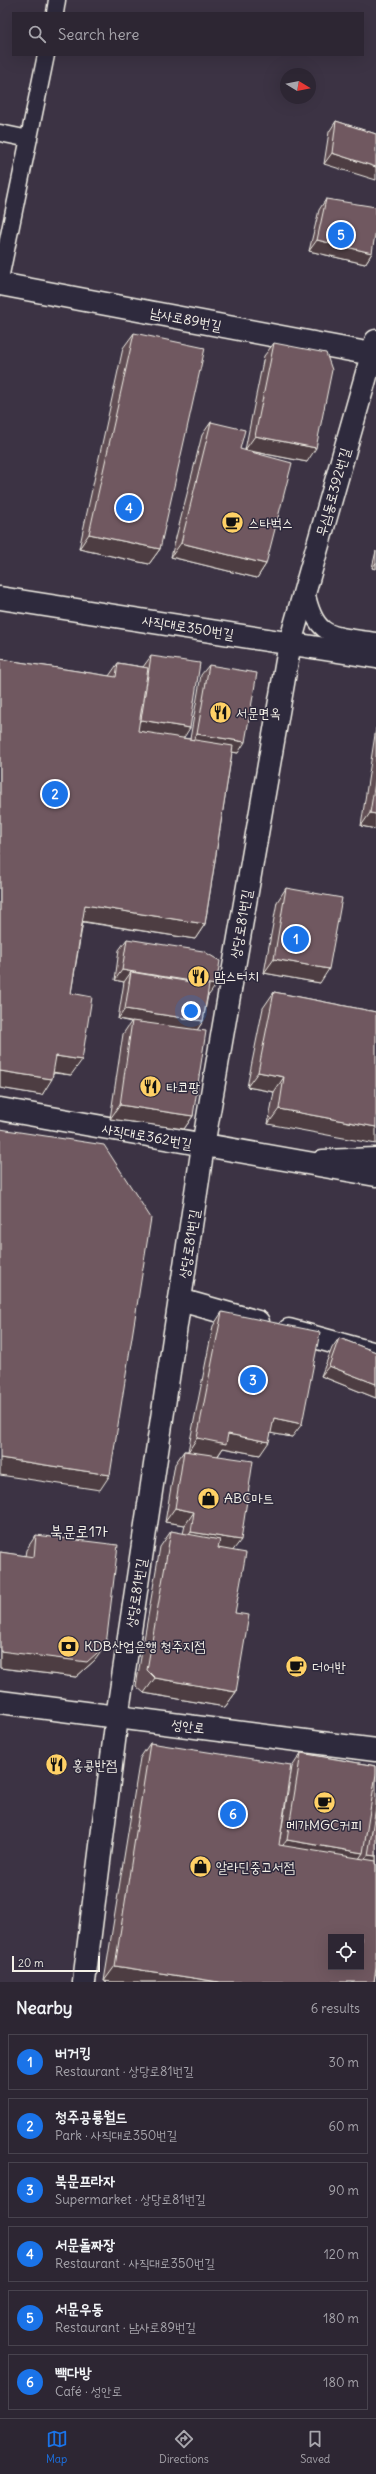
<!DOCTYPE html>
<meta charset="utf-8">
<style>
body{margin:0;font-family:Delius,"Poor Story",sans-serif;background:#39323f;color:#f1f3f6}
.controls{position:absolute;right:12px;bottom:12px;display:grid;overflow:hidden;border-radius:0px;box-shadow:0 4px 16px #0002}
.controls button{width:36px;height:36px;display:grid;place-items:center;padding:0;border:0;border-bottom:1px solid #48434e;background:#2d2633;color:#f1f3f6;font:20px sans-serif}
.compass{position:absolute;left:280px;top:68px;width:36px;height:36px;border-radius:50%;background:#2d2633;box-shadow:0 4px 16px #0002;rotate:100deg}
.scale{position:absolute;left:12px;bottom:10px;width:88px;box-sizing:border-box;padding-left:4px;border:2px solid #f4f1e8;border-top:0;font-size:11px;line-height:14px;white-space:nowrap;color:#f4f1e8;-webkit-text-stroke:3px #2f2a3d;paint-order:stroke}
.you{position:absolute;left:191px;top:1011px;width:14px;height:14px;margin:-10px;border:3px solid #fff;border-radius:50%;background:#1a73e8;box-shadow:0 0 0 6px #1a73e833}
.badge{display:grid;place-items:center;width:26px;height:26px;border-radius:50%;background:#1a73e8;color:#fff;font-size:13px;font-weight:700}
.pin{position:absolute;translate:-50% -50%;border:2px solid #fff;box-shadow:0 1px 4px #0006}
.list{margin:0;padding:0;list-style:none}
h2{display:flex;justify-content:space-between;align-items:center;height:52px;margin:0;padding:0 16px;font-size:17px}
h2 small{font-size:13px;font-weight:400;color:#a7a5ac}
.list li{display:grid;grid-template-columns:26px 1fr auto;gap:12px;align-items:center;box-sizing:border-box;height:56px;margin:0 8px 8px;padding:0 8px;border:1px solid #48434e;border-radius:0px}
.list b{display:block;font-size:15px;white-space:nowrap}
.list p{margin:0;font-size:13px;white-space:nowrap;color:#a7a5ac}
.list em{font-size:13px;font-style:normal;color:#a7a5ac}
.icon{flex:none;width:22px;height:22px;fill:none;stroke:currentColor;stroke-width:2;stroke-linecap:round;stroke-linejoin:round}
.map{position:relative;flex:none;width:376px;height:1982px;overflow:hidden}
.search{position:absolute;background:#2d2633;box-shadow:0 4px 16px #0002;left:12px;right:12px;top:12px;height:44px;display:flex;align-items:center;gap:10px;box-sizing:border-box;padding:0 14px;border-radius:0px;color:#a7a5ac;font-size:15px}
.sheet{height:436px;background:#2d2633}
nav{display:flex;justify-content:space-around;align-items:center;box-sizing:border-box;height:56px;border-top:1px solid #48434e;background:#2d2633;font-size:11px;color:#a7a5ac}
nav a{display:grid;justify-items:center;gap:2px}
nav .on{color:#1a73e8}
.map>svg:first-child{display:block}
.lines{fill:none;stroke-linecap:round;stroke-linejoin:round}
.service-casing{stroke:#f4f1e8;stroke-width:19}
.pedestrian-casing{stroke:#f4f1e8;stroke-width:25}
.minor-casing{stroke:#f4f1e8;stroke-width:25}
.service{stroke:#2f2a3d;stroke-width:16}
.pedestrian{stroke:#2f2a3d;stroke-width:22}
.minor{stroke:#2f2a3d;stroke-width:22}
.wall{fill:#604d53;stroke:#f4f1e8}
.shaded-wall{fill:#4e3e43;stroke:#f4f1e8}
.building{fill:#705960;stroke:#f4f1e8;fill-rule:evenodd}
.labels{text-anchor:middle;dominant-baseline:central;stroke-width:3;stroke-linejoin:round;paint-order:stroke}
.street-label{font-size:14px;fill:#f4f1e8;stroke:#2f2a3d}
.poi-label{font-size:14px;fill:#f4f1e8;stroke:#2f2a3d;text-anchor:start}
.quarter-label{font-size:16px;fill:#f4f1e8;stroke:#2f2a3d}
</style>
<div class="map">
<svg width="376" height="1982" viewBox="0 0 376 1982">
<rect width="100%" height="100%" fill="#3c3344"/>
<filter id="ink" filterUnits="userSpaceOnUse"><feTurbulence type="fractalNoise" baseFrequency=".025" numOctaves="2"/><feDisplacementMap in="SourceGraphic" scale="8" xChannelSelector="R" yChannelSelector="G"/><feConvolveMatrix kernelMatrix="1 2 1 2 8 2 1 2 1" color-interpolation-filters="sRGB"/></filter>
<g filter="url(#ink)">
<g class="lines">
<defs>
<path id="service" d="M55,13L57,0
M0,133L29,139
M0,279L46,55
M306,591C316,640 332,634 376,641"/>
<path id="pedestrian" d="M0,284L372,354
M323,1161L376,1159
M180,1300L258,1322
M289,1330L376,1354
M0,1702L376,1750"/>
<path id="minor" d="M0,598L376,657
M0,1109L376,1175
M84,1982L117,1717L203,1146L290,643L376,341"/>
</defs>
<use href="#service" class="service-casing"/>
<use href="#pedestrian" class="pedestrian-casing"/>
<use href="#minor" class="minor-casing"/>
<use href="#service" class="service"/>
<use href="#pedestrian" class="pedestrian"/>
<use href="#minor" class="minor"/>
</g>
<path class="wall" d="M336,121L376,134L324,164L329,132Z
M326,199L372,253L365,264L309,251L319,210Z
M134,333L160,549L149,564L79,549L123,348Z
M274,343L307,462L245,450L264,356Z
M211,422L266,564L257,578L171,557L202,435Z
M376,551V569L372,568Z
M151,656L183,738L190,739L201,675L209,665L238,753L232,752L205,924L195,939L83,922L71,993V1075L54,1073L42,1095L0,1088V659L109,676L118,663L143,667Z
M376,728V829L361,826Z
M286,888L320,983L264,973L277,902Z
M127,939L209,995H208L203,1021L197,1030L193,1116L184,1129L110,1119L123,1034L131,1022L118,1019L124,982L115,980L119,950Z
M274,992L376,1012L268,1124L274,1092L247,1087L263,1008Z
M222,1312L292,1437L271,1433L260,1455L223,1448L218,1456L233,1551L235,1613L236,1692L225,1707L144,1693L136,1686L160,1547L171,1531L183,1534L185,1525L165,1522L175,1464L184,1451H188L213,1326Z
M339,1338L376,1352V1398L321,1376L332,1348Z
M36,1535L95,1660L76,1677L0,1668V1552L25,1556L26,1550Z
M150,1743L280,1839L292,1767L301,1753L376,1766V1975L375,1974L374,1982H112L104,1981L140,1758Z"/>
<path class="shaded-wall" d="M332,153L376,167V180L324,164Z
M317,240L372,253L365,264L309,251Z
M255,436L316,448L307,462L245,450Z
M89,534L160,549L149,564L79,549Z
M181,543L266,564L257,578L171,557Z
M376,563V569L372,568Z
M141,720L190,728L183,739L133,731Z
M197,734L245,742L238,753L190,745Z
M370,813L376,814V829L361,826Z
M85,905L205,924L195,939L74,920Z
M274,959L329,969L320,983L264,973Z
M122,970L216,985L209,995L129,983L131,972L124,982L115,980Z
M125,1009L203,1021L196,1032L118,1019Z
M56,1056L82,1060L71,1075L46,1071Z
M0,1071L52,1079L42,1095L0,1088Z
M258,1072L284,1077L274,1092L247,1087Z
M120,1105L193,1116L184,1129L110,1119Z
M279,1109L376,1127V1144L268,1124Z
M329,1366L376,1384V1398L321,1376Z
M274,1418L302,1424L292,1437L264,1432Z
M228,1434L269,1442L260,1455L223,1448L217,1457L188,1452L197,1438Z
M0,1458L110,1475L100,1490L0,1475Z
M175,1508L194,1512L185,1525L165,1522Z
M191,1532L241,1540L231,1553L181,1546Z
M106,1645L95,1660L76,1677L0,1668V1651Z
M155,1678L236,1692L225,1707L144,1693Z
M287,1840L363,1853L354,1866L277,1853Z
M368,1855L376,1856V1872L358,1868Z
M115,1966L219,1982H112L104,1981Z"/>
<path class="building" d="M336,121L376,134V167L332,153Z
M326,199L376,207V228L372,253L317,240Z
M134,333L205,348L160,549L89,534Z
M274,343L326,353L332,370L316,448L255,436Z
M211,422L245,430L240,449L292,463L266,564L181,543Z
M151,656L200,663L190,728L141,720Z
M0,659L116,677L118,663L148,668L138,731L233,746L205,924L85,905L71,993L92,997L82,1060L56,1056L52,1079L0,1071Z
M209,665L257,673L245,742L197,734Z
M376,776V814L370,813Z
M286,888L342,898L329,969L274,959Z
M127,939L203,951L220,961L216,985L122,970Z
M131,972L209,985L203,1021L125,1009Z
M274,992L376,1012V1127L279,1109L284,1077L258,1072Z
M132,1021L206,1031L193,1116L120,1105Z
M0,1129L104,1145L151,1218L110,1475L0,1458Z
M222,1312L320,1332L302,1424L274,1418L269,1442L228,1434L226,1444L197,1438Z
M339,1338L376,1352V1384L329,1366Z
M184,1451L253,1461L241,1540L191,1532L194,1512L175,1508Z
M171,1531L220,1540L218,1548L246,1553L235,1613L249,1615L236,1692L155,1678L147,1670Z
M36,1535L118,1545L106,1645L87,1662L0,1651V1552L34,1557Z
M150,1743L291,1765L279,1845L376,1861V1968L374,1982H219L115,1966ZM331,1937H361V1967H331Z
M301,1753L376,1766V1774L363,1853L287,1840Z
M376,1807V1856L368,1855Z"/>
</g>
<defs>
<symbol id="cafe-disc" viewBox="-11 -11 22 22"><circle r="9.5" fill="#ffd166" stroke="#2f2a3d"/><path d="M-5.5-4.5H6V0H3Q3 3.5 0 3.5H-2.5Q-5.5 3.5-5.5 0ZM3-3.2v2h1.7v-2ZM-6 4.5H4V6H-6Z" fill="#111"/></symbol>
<symbol id="restaurant-disc" viewBox="-11 -11 22 22"><circle r="9.5" fill="#ffd166" stroke="#2f2a3d"/><path d="M-5-6h1v4h1v-4h1v4h1v-4h1v5L-1.5 .5V6h-2V.5L-5-1ZM5-6V6H3V1.5H1.5Q1.5-4 5-6Z" fill="#111"/></symbol>
<symbol id="shop-disc" viewBox="-11 -11 22 22"><circle r="9.5" fill="#ffd166" stroke="#2f2a3d"/><path d="M-5-2.5h2.3a2.7 3.5 0 0 1 5.4 0H5L5.5 6h-11ZM-1.5-2.5h3a1.5 2.3 0 0 0-3 0Z" fill="#111"/></symbol>
<symbol id="bank-disc" viewBox="-11 -11 22 22"><circle r="9.5" fill="#ffd166" stroke="#2f2a3d"/><path d="M-6-4H6V4H-6ZM0-2.3a2.3 2.3 0 1 0 0 4.6a2.3 2.3 0 1 0 0-4.6Z" fill="#111"/></symbol>
</defs>
<g fill-rule="evenodd">
<use href="#cafe-disc" x="220" y="510" width="25" height="25"/>
<use href="#restaurant-disc" x="208" y="700" width="25" height="25"/>
<use href="#restaurant-disc" x="186" y="964" width="25" height="25"/>
<use href="#restaurant-disc" x="138" y="1074" width="25" height="25"/>
<use href="#shop-disc" x="196" y="1486" width="25" height="25"/>
<use href="#bank-disc" x="56" y="1634" width="25" height="25"/>
<use href="#cafe-disc" x="284" y="1654" width="25" height="25"/>
<use href="#restaurant-disc" x="44" y="1752" width="25" height="25"/>
<use href="#cafe-disc" x="312" y="1790" width="25" height="25"/>
<use href="#shop-disc" x="188" y="1854" width="25" height="25"/>
</g>
<g class="labels">
<g class="street-label">
<text transform="translate(186 319) rotate(11)">남사로89번길</text>
<text transform="translate(333 492) rotate(-74)">무심동로392번길</text>
<text transform="translate(188 627) rotate(9)">사직대로350번길</text>
<text transform="translate(241 924) rotate(-80)">상당로81번길</text>
<text transform="translate(147 1136) rotate(10)">사직대로362번길</text>
<text transform="translate(189 1244) rotate(-81)">상당로81번길</text>
<text transform="translate(136 1593) rotate(-81)">상당로81번길</text>
<text transform="translate(188 1726) rotate(7)">성안로</text>
</g>
<g class="poi-label">
<text x="248" y="523">스타벅스</text>
<text x="236" y="713">서문면옥</text>
<text x="214" y="976">맘스터치</text>
<text x="166" y="1087">타코팡</text>
<text x="224" y="1498">ABC마트</text>
<text x="84" y="1646">KDB산업은행 청주지점</text>
<text x="312" y="1667">더어반</text>
<text x="72" y="1765">홍콩반점</text>
<text x="324" y="1825" text-anchor="middle">메가MGC커피</text>
<text x="216" y="1867">알라딘중고서점</text>
</g>
<g class="quarter-label">
<text x="79" y="1531">북문로1가</text>
</g>
</g>
</svg>
<div class="controls">
<button><svg class="icon" aria-label="locate" viewBox="0 0 24 24"><circle cx="12" cy="12" r="6"/><path d="M12 2v4M12 18v4M2 12h4M18 12h4"/></svg></button>
</div>
<svg class="compass" viewBox="-18 -18 36 36"><path d="M0-13l5 13h-10z" fill="#e53935"/><path d="M0 13l5-13h-10z" fill="#a7a5ac"/></svg>
<div class="scale">20 m</div>
<div class="you"></div>
<div class="pin badge" style="left:296px;top:939px">1</div>
<div class="pin badge" style="left:55px;top:794px">2</div>
<div class="pin badge" style="left:253px;top:1380px">3</div>
<div class="pin badge" style="left:129px;top:508px">4</div>
<div class="pin badge" style="left:341px;top:235px">5</div>
<div class="pin badge" style="left:233px;top:1814px">6</div>
<div class="search"><svg class="icon" aria-label="search" viewBox="0 0 24 24"><circle cx="10" cy="10" r="6"/><path d="M15 15l6 6"/></svg>Search here</div>
</div>
<section class="sheet">
<h2>Nearby<small>6 results</small></h2>
<ul class="list">
<li><span class="badge">1</span><div><b>버거킹</b><p>Restaurant · 상당로81번길</p></div><em>30 m</em></li>
<li><span class="badge">2</span><div><b>청주공룡월드</b><p>Park · 사직대로350번길</p></div><em>60 m</em></li>
<li><span class="badge">3</span><div><b>북문프라자</b><p>Supermarket · 상당로81번길</p></div><em>90 m</em></li>
<li><span class="badge">4</span><div><b>서문돌짜장</b><p>Restaurant · 사직대로350번길</p></div><em>120 m</em></li>
<li><span class="badge">5</span><div><b>서문우동</b><p>Restaurant · 남사로89번길</p></div><em>180 m</em></li>
<li><span class="badge">6</span><div><b>빽다방</b><p>Café · 성안로</p></div><em>180 m</em></li>
</ul>
</section>
<nav>
<a class="on"><svg class="icon" aria-label="map" viewBox="0 0 24 24"><path d="M3 6l6-2 6 2 6-2v14l-6 2-6-2-6 2zM9 4v14M15 6v14"/></svg>Map</a>
<a><svg class="icon" aria-label="directions" viewBox="0 0 24 24"><path d="M12 3l9 9-9 9-9-9zM9 14v-3h6M13 9l2 2-2 2"/></svg>Directions</a>
<a><svg class="icon" aria-label="saved" viewBox="0 0 24 24"><path d="M7 4h10v16l-5-4-5 4z"/></svg>Saved</a>
</nav>
